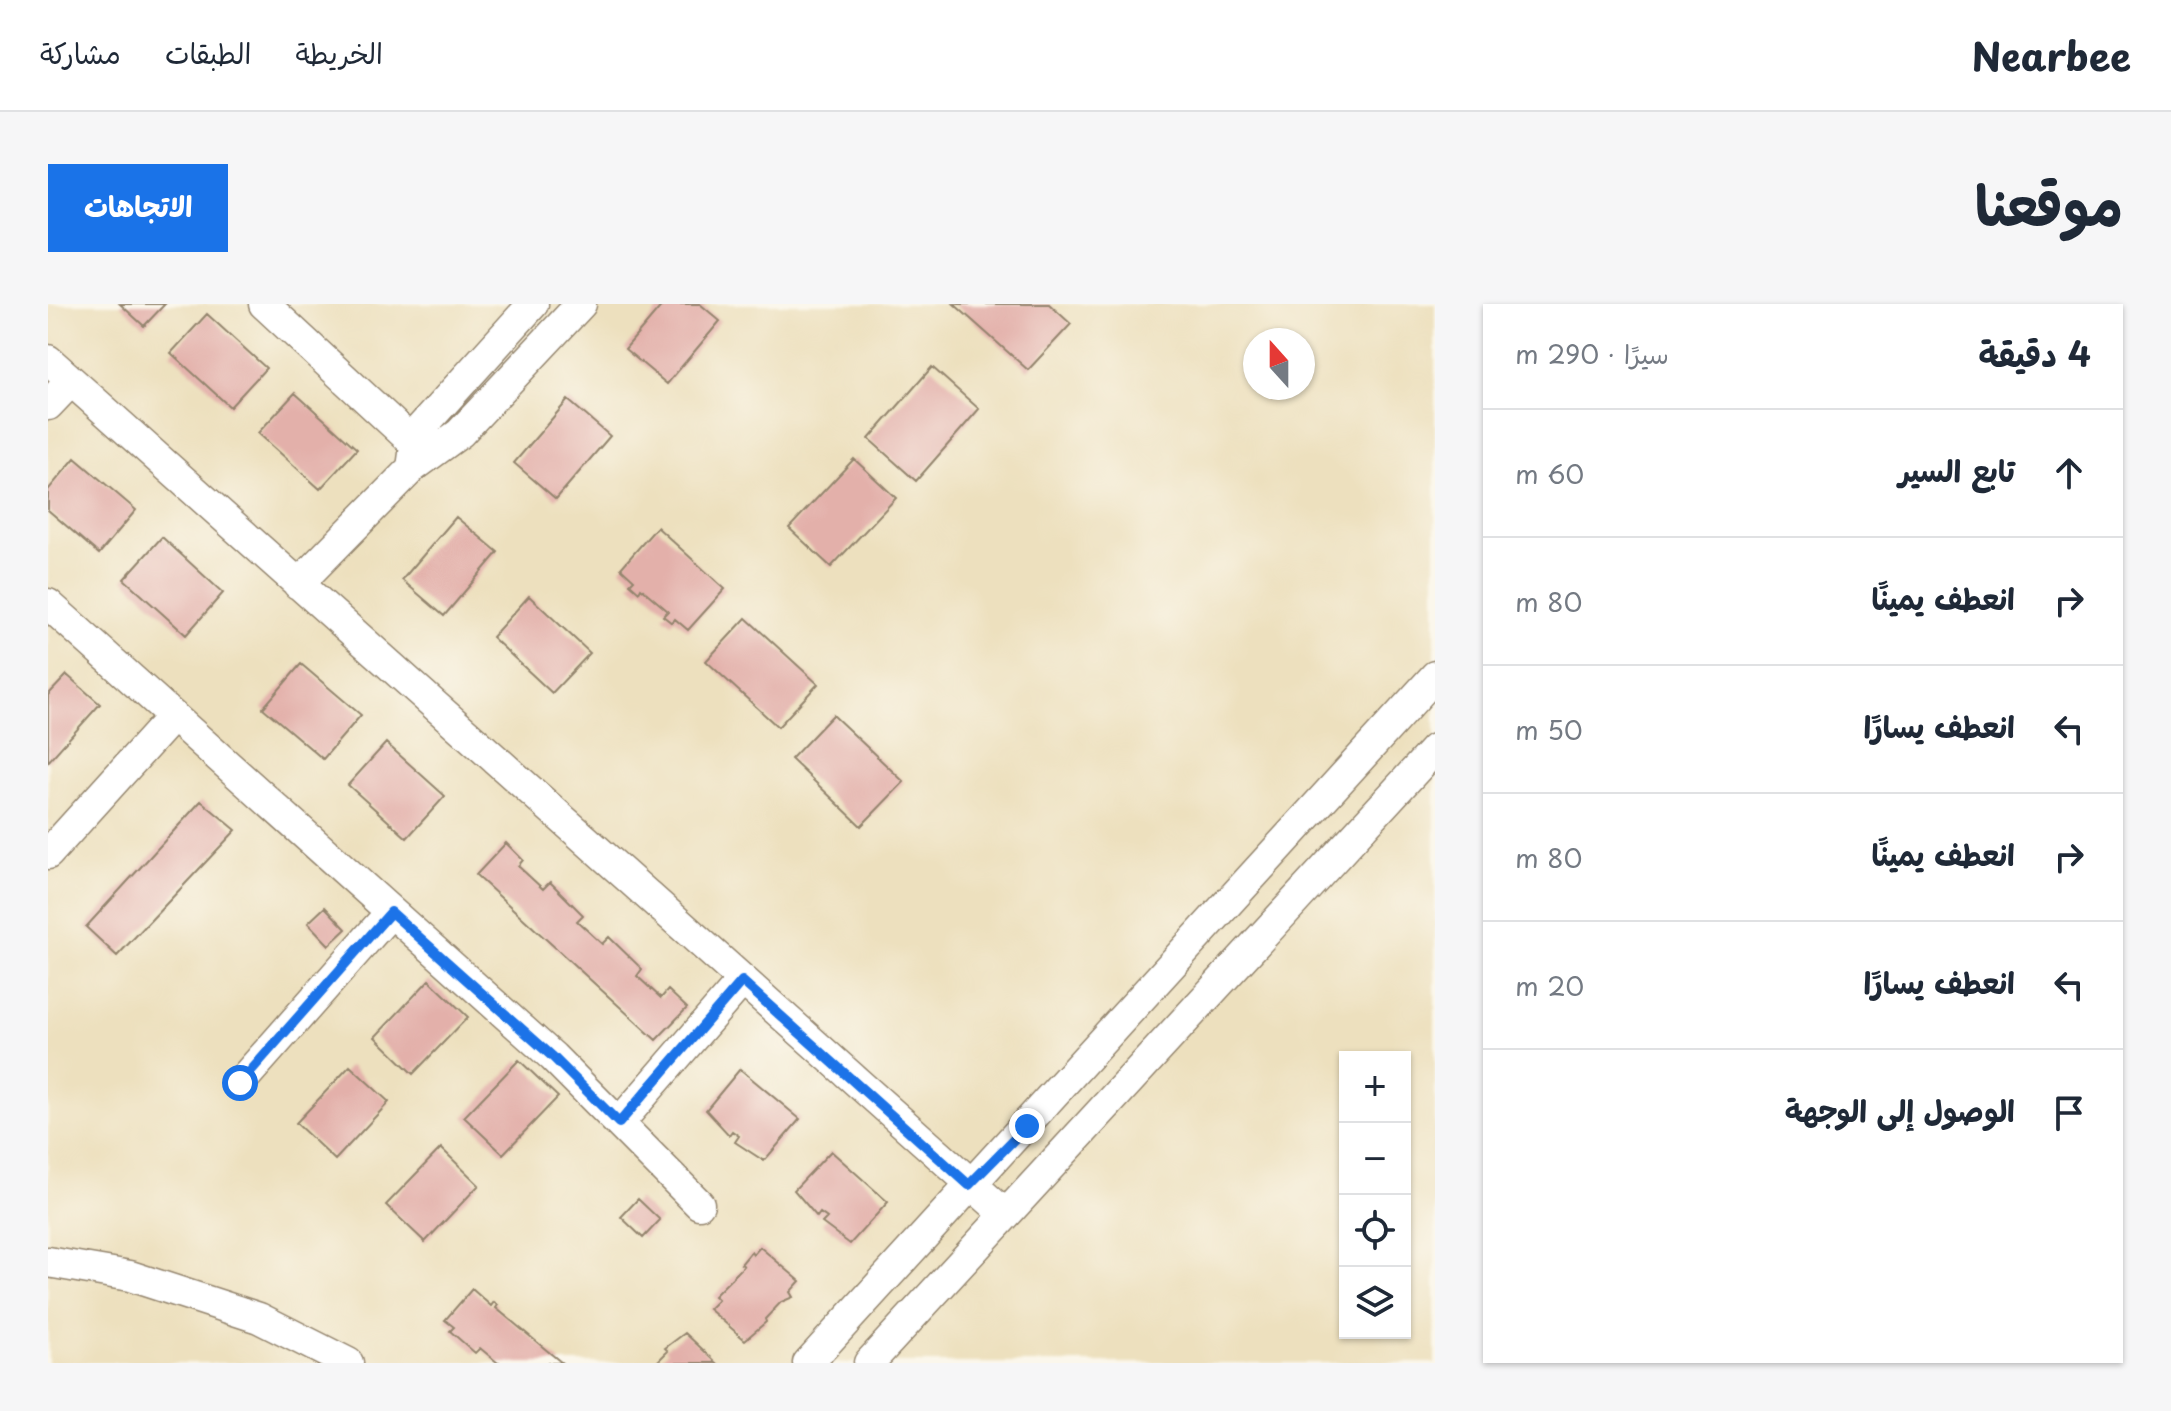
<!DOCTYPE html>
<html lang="ar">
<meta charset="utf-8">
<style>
body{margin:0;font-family:"Playpen Sans","Playpen Sans Arabic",sans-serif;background:#f6f6f7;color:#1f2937;direction:rtl}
.controls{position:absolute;right:24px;bottom:24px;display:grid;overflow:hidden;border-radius:0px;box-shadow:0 2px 6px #0004}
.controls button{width:72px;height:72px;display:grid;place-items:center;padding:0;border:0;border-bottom:2px solid #e0e1e3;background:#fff;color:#1f2937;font:40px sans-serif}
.compass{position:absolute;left:1195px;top:24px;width:72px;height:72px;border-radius:50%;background:#fff;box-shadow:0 2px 6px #0004;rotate:339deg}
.stop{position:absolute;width:24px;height:24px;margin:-18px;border:6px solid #1a73e8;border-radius:50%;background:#fff}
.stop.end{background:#1a73e8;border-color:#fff;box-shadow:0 2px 8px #0008}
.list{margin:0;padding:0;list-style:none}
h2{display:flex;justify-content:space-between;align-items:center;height:104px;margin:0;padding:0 32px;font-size:34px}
h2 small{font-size:26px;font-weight:400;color:#747a83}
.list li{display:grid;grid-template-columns:52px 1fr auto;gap:24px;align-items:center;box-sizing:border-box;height:128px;padding:0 32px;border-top:2px solid #e0e1e3}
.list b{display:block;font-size:30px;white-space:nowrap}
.list em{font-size:26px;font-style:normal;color:#747a83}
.icon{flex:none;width:44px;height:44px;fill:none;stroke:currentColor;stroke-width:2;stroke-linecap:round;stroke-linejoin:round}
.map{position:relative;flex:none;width:1387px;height:1059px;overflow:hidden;direction:ltr;border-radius:0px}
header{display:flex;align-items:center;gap:48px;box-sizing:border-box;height:112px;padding:0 40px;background:#fff;border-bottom:2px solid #e0e1e3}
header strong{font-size:38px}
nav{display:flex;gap:44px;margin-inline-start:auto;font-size:28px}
.intro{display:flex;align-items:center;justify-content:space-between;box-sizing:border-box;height:192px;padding:0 48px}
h1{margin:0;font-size:56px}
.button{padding:20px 36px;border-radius:0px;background:#1a73e8;color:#fff;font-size:28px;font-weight:700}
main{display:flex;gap:48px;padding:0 48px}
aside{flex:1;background:#fff;border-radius:0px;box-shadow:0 2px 6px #0004}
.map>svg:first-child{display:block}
.building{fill:#e3b0aa}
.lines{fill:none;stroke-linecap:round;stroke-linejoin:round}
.minor-casing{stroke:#94856e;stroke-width:33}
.minor{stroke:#fff;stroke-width:30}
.route{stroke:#1a73e8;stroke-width:10}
</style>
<header>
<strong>Nearbee</strong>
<nav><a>الخريطة</a><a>الطبقات</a><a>مشاركة</a></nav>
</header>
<div class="intro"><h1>موقعنا</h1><a class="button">الاتجاهات</a></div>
<main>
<aside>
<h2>4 دقيقة<small>سيرًا · 290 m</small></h2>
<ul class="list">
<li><svg class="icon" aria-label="ahead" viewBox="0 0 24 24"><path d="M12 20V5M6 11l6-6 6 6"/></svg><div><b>تابع السير</b></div><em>60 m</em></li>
<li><svg class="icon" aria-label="right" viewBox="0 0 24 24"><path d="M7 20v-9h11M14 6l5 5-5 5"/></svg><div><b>انعطف يمينًا</b></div><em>80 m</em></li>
<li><svg class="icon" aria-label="left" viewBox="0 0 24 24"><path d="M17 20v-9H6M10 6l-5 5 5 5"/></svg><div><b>انعطف يسارًا</b></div><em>50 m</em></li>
<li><svg class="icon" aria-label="right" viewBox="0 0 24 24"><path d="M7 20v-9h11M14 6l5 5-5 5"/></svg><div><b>انعطف يمينًا</b></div><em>80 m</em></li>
<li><svg class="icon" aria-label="left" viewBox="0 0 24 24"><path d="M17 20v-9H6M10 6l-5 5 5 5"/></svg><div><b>انعطف يسارًا</b></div><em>20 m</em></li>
<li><svg class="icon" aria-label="arrive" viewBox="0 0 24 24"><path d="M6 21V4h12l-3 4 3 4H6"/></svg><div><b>الوصول إلى الوجهة</b></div></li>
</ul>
</aside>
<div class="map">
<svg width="1387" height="1059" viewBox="0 0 1387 1059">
<rect width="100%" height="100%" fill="#fbf7ec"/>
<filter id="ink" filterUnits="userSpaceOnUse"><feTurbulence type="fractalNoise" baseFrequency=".0125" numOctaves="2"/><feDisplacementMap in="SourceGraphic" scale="16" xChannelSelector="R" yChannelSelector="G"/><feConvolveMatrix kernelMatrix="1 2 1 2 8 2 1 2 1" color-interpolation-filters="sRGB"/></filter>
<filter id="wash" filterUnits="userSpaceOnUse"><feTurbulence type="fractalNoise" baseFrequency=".006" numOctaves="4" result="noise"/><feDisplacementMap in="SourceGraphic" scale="32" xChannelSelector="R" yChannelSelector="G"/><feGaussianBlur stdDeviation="1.8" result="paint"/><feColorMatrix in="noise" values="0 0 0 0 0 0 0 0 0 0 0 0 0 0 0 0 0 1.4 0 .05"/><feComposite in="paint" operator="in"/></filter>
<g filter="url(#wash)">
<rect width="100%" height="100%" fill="#ede0be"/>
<g id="blocks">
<path class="building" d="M72,0H117L96,22Z
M615,0H652L672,17L619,80L577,45Z
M906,0H1001L1023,20L980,66Z
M159,10L218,64L182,103L123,49Z
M884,63L931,105L868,177L821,135Z
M247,89L309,145L272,185L210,129Z
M520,96L562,132L508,195L466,159Z
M27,154L88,206L51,250L0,206V186Z
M806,155L848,194L783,263L741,224Z
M408,213L450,248L396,312L354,276Z
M609,223L677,285L640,326L627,315L624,319L615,312L620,307L593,284L591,288L582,280L586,276L573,264Z
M114,233L175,289L138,331L76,275Z
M481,292L542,349L504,389L444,333Z
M698,314L770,380L730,423L658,357Z
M253,360L313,411L275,455L215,404Z
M19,371L52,400L0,458V391Z
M785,411L856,478L813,522L743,455Z
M338,439L397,492L359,534L300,481Z
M153,497L188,526L69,652L38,623Z
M458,539L475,556L470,562L495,585L502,578L535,611L529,617L554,640L561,633L594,665L589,672L613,694L620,686L639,704L608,736L428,571Z
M277,603L298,625L281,641L260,619Z
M381,676L420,713L365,770L327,733Z
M471,756L510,793L455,850L416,813Z
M302,762L341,798L287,856L248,819Z
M692,765L752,815L716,857L687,838L691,832L684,827L681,831L658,806Z
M393,844L431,881L377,938L338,901Z
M783,847L840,898L802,940L774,919L779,914L772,909L769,913L746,886Z
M590,895L612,916L595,934L573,913Z
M712,943L752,977L742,988L745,993L733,998L717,1015L718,1018L697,1036L661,1005L670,996L666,992L696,962L693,960L703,948L705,951Z
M424,985L443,1002L446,998L450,1001L448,1004L514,1059H450L432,1044L427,1049L402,1027L406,1023L397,1016Z
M637,1029L669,1059H608L620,1047L617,1044Z"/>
</g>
</g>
<g filter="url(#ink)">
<use href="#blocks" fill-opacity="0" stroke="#94856e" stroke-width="2"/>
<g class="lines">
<defs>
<path id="minor" d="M216,0L367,140
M0,56L957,910
M0,101L23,77
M364,164L369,128L485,0
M250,280L364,164L412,129L533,0
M0,300L505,753L651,900
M0,550L125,412
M192,779L343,608
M571,819L694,677
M0,958L82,972L211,1014L300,1059
M760,1059L1387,372
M821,1059L1387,445"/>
</defs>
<use href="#minor" class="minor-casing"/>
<use href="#minor" class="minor"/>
</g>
</g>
<g class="lines" filter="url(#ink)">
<path class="route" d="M192,779L343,608L505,753L571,819L694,677L921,881L979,822"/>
</g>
</svg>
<div class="controls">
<button>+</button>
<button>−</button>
<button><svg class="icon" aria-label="locate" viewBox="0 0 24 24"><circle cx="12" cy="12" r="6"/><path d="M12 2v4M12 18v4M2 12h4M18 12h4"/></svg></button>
<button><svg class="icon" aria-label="layers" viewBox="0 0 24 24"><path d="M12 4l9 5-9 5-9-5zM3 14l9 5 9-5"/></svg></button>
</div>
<svg class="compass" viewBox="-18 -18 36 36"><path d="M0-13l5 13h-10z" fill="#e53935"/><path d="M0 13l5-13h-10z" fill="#747a83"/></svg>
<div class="stop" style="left:192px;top:779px"></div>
<div class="stop end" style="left:979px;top:822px"></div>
</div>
</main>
